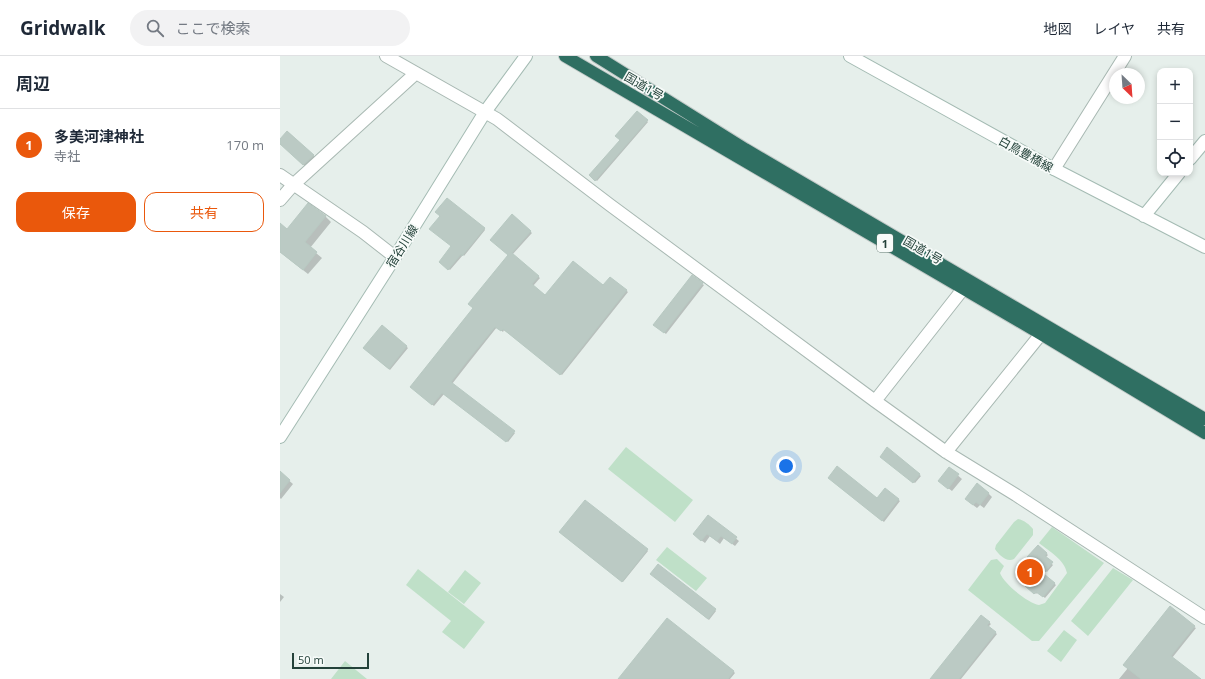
<!DOCTYPE html>
<html lang="ja">
<meta charset="utf-8">
<style>
body{margin:0;font-family:"Open Sans","Noto Sans JP",sans-serif;background:#f2f2f3;color:#1f2937}
.controls{position:absolute;right:12px;top:12px;display:grid;overflow:hidden;border-radius:8px;box-shadow:0 2px 6px #0003}
.controls button{width:36px;height:36px;display:grid;place-items:center;padding:0;border:0;border-bottom:1px solid #e0e1e3;background:#fff;color:#1f2937;font:20px sans-serif}
.compass{position:absolute;left:829px;top:12px;width:36px;height:36px;border-radius:50%;background:#fff;box-shadow:0 2px 6px #0003;rotate:155deg}
.scale{position:absolute;left:12px;bottom:10px;width:77px;box-sizing:border-box;padding-left:4px;border:2px solid #24423a;border-top:0;font-size:11px;line-height:14px;white-space:nowrap;color:#24423a;-webkit-text-stroke:3px #f7fbf9;paint-order:stroke}
.you{position:absolute;left:506px;top:410px;width:14px;height:14px;margin:-10px;border:3px solid #fff;border-radius:50%;background:#1a73e8;box-shadow:0 0 0 6px #1a73e833}
.badge{display:grid;place-items:center;width:26px;height:26px;border-radius:50%;background:#ea580c;color:#fff;font-size:13px;font-weight:700}
.pin{position:absolute;translate:-50% -50%;border:2px solid #fff;box-shadow:0 1px 4px #0006}
.list{margin:0;padding:0;list-style:none}
h2{display:flex;justify-content:space-between;align-items:center;height:52px;margin:0;padding:0 16px;font-size:17px}
h2 small{font-size:13px;font-weight:400;color:#747a83}
.list li{display:grid;grid-template-columns:26px 1fr auto;gap:12px;align-items:center;box-sizing:border-box;height:72px;padding:0 16px;border-top:1px solid #e0e1e3}
.list b{display:block;font-size:15px;white-space:nowrap}
.list p{margin:0;font-size:13px;white-space:nowrap;color:#747a83}
.list em{font-size:13px;font-style:normal;color:#747a83}
.actions{display:flex;gap:8px;padding:12px 16px}
.actions a{flex:1;padding:9px 0;border:1px solid #ea580c;border-radius:12px;text-align:center;font-size:14px;color:#ea580c}
.actions .main{background:#ea580c;color:#fff}
.icon{flex:none;width:22px;height:22px;fill:none;stroke:currentColor;stroke-width:2;stroke-linecap:round;stroke-linejoin:round}
.map{position:relative;flex:none;width:925px;height:623px;overflow:hidden}
header{display:flex;align-items:center;gap:24px;box-sizing:border-box;height:56px;padding:0 20px;background:#fff;border-bottom:1px solid #e0e1e3}
header strong{font-size:19px}
nav{display:flex;gap:22px;margin-inline-start:auto;font-size:14px}
.search{width:280px;height:36px;background:#f2f2f3;display:flex;align-items:center;gap:10px;box-sizing:border-box;padding:0 14px;border-radius:22px;color:#747a83;font-size:15px}
main{display:flex}
aside{flex:1;background:#fff}
.map>svg:first-child{display:block}
.green{fill:#bfe0c8}
.shadow{fill:#0003}
.building{fill:#bbcac4;stroke:#b8c9c2}
.lines{fill:none;stroke-linecap:round;stroke-linejoin:round}
.street-casing{stroke:#a8b8b2;stroke-width:14}
.secondary-casing{stroke:#a4bbb3;stroke-width:14}
.highway-casing{stroke:#c2cac8;stroke-width:14}
.street{stroke:#fff;stroke-width:12}
.secondary{stroke:#fff;stroke-width:12}
.highway{stroke:#2f6f62;stroke-width:12}
.labels{text-anchor:middle;dominant-baseline:central;stroke-width:3.5;stroke-linejoin:round;paint-order:stroke}
.shield{fill:#f7fbf9;stroke:#637a73;stroke-width:1}
.shield-label{font-size:11px;font-weight:bold;fill:#24423a}
.street-label{font-size:12px;fill:#24423a;stroke:#f7fbf9}
</style>
<header>
<strong>Gridwalk</strong>
<div class="search"><svg class="icon" aria-label="search" viewBox="0 0 24 24"><circle cx="10" cy="10" r="6"/><path d="M15 15l6 6"/></svg>ここで検索</div>
<nav><a>地図</a><a>レイヤ</a><a>共有</a></nav>
</header>
<main>
<aside>
<h2>周辺<small></small></h2>
<ul class="list">
<li><span class="badge">1</span><div><b>多美河津神社</b><p>寺社</p></div><em>170 m</em></li>
</ul>
<div class="actions"><a class="main">保存</a><a>共有</a></div>
</aside>
<div class="map">
<svg width="925" height="623" viewBox="0 0 925 623">
<rect width="100%" height="100%" fill="#e6efeb"/>
<path class="green" d="M346,391L413,444L395,466L328,413Z
M738,463C744,464 750,469 753,473V479L734,503C727,507 719,499 715,493L716,489L734,466Z
M772,471L824,507L759,585H752L688,534L711,504L717,503L724,510L720,517C724,528 748,547 759,549L765,547L787,517C784,503 770,496 759,487Z
M387,491L427,522L416,535L376,504Z
M833,512L853,524L808,580L791,565Z
M138,513L205,566L184,593L162,576L171,565L126,529Z
M185,514L201,527L184,548L168,536Z
M784,574L797,584L781,606L767,595Z
M65,605L87,623H51Z"/>
<path class="shadow" d="M357,56L368,66L317,125L310,119L341,84Z
M8,76L39,105L29,114L0,87V84Z
M28,148L46,161L51,166L30,192L42,202L28,218L0,196V168L8,174Z
M232,159L252,177L232,199L260,222L253,230L266,241L324,230L330,222L348,236L282,319L224,274L223,276L217,271L190,305L172,328L235,377L228,386L164,338L154,350L131,331L194,252L229,199Z
M204,172L205,174L184,200L183,199L170,214L160,206Z
M422,228L424,229L386,278L376,270Z
M102,270L128,292L110,314L84,292Z
M607,393L641,420L635,427L601,401Z
M669,412L682,423L672,435L663,428Z
M0,417L13,428L1,443L0,442Z
M551,424L597,443L605,433L620,445L604,466Z
M708,437L712,441L704,452L700,449L697,452L689,446Z
M428,460L459,485L455,490L444,482L440,488L430,480L425,487L417,481Z
M282,478L367,494L368,495L343,526Z
M758,490L768,499L765,502L773,509L767,516L749,501Z
M759,515L776,529L765,542L758,536L756,538L747,530Z
M373,519L435,554L436,555L429,564Z
M0,538L4,541L0,546Z
M701,560L711,568L708,571L717,578L681,623H658Z
M387,563L454,616L455,617L450,623H340Z
M914,571L916,572L892,602L919,623H839L848,612Z"/>
<path class="building" d="M357,55L368,64L315,125L309,119L340,84L335,80Z
M7,75L34,99L23,109L0,88V83Z
M167,142L205,172L182,200L181,198L168,214L159,206L171,190L149,173L160,160L155,156Z
M28,147L46,160L25,186L37,196L23,214L0,196V167L7,173Z
M232,158L251,175L232,197L259,220L252,228L265,239L293,205L323,229L330,221L347,234L280,319L223,273L221,275L215,271L188,304L171,326L235,375L226,386L162,337L152,349L130,331L193,252L188,248L228,199L210,184Z
M412,219L423,227L384,277L373,269Z
M102,269L127,290L109,313L83,292Z
M607,391L640,418L633,427L600,401Z
M557,410L597,442L605,432L619,443L602,465L548,422Z
M669,411L679,418L668,433L658,425Z
M0,415L10,424L0,437Z
M697,427L709,437L700,449L696,446L693,449L685,443Z
M305,444L368,493L342,526L279,476Z
M428,459L457,481L452,488L441,480L437,485L427,478L421,485L413,478Z
M758,489L767,497L765,500L773,506L765,516L747,501Z
M378,508L436,553L428,563L370,518Z
M759,514L775,527L763,541L756,536L754,538L745,530Z
M890,550L915,570L891,600L921,623H861L843,609Z
M701,559L710,566L707,569L716,576L679,623H650Z
M387,562L454,615L448,623H338Z"/>
<g class="lines">
<defs>
<path id="street" d="M106,0L217,63L330,149L595,345L666,396L736,439L925,562
M774,113L845,0
M0,119L83,176L115,201
M0,144L13,129L136,17
M595,345L683,233
M666,396L761,278"/>
<path id="secondary" d="M570,0L774,113L925,191
M910,103L925,85
M864,160L899,117
M0,381L115,201L205,56L246,0"/>
<path id="highway" d="M285,0L761,278L925,377
M316,0L465,93L925,363"/>
</defs>
<use href="#street" class="street-casing"/>
<use href="#secondary" class="secondary-casing"/>
<use href="#highway" class="highway-casing"/>
<use href="#street" class="street"/>
<use href="#secondary" class="secondary"/>
<use href="#highway" class="highway"/>
</g>
<g class="labels">
<rect class="shield" x="597" y="178" width="16" height="18" rx="3"/>
<g class="shield-label">
<text x="605" y="187">1</text>
</g>
<g class="street-label">
<text transform="translate(364 30) rotate(30)">国道1号</text>
<text transform="translate(746 98) rotate(29)">白鳥豊橋線</text>
<text transform="translate(122 190) rotate(-58)">宿谷川線</text>
<text transform="translate(643 194) rotate(30)">国道1号</text>
</g>
</g>
</svg>
<div class="controls">
<button>+</button>
<button>−</button>
<button><svg class="icon" aria-label="locate" viewBox="0 0 24 24"><circle cx="12" cy="12" r="6"/><path d="M12 2v4M12 18v4M2 12h4M18 12h4"/></svg></button>
</div>
<svg class="compass" viewBox="-18 -18 36 36"><path d="M0-13l5 13h-10z" fill="#e53935"/><path d="M0 13l5-13h-10z" fill="#747a83"/></svg>
<div class="scale">50 m</div>
<div class="you"></div>
<div class="pin badge" style="left:750px;top:516px">1</div>
</div>
</main>
